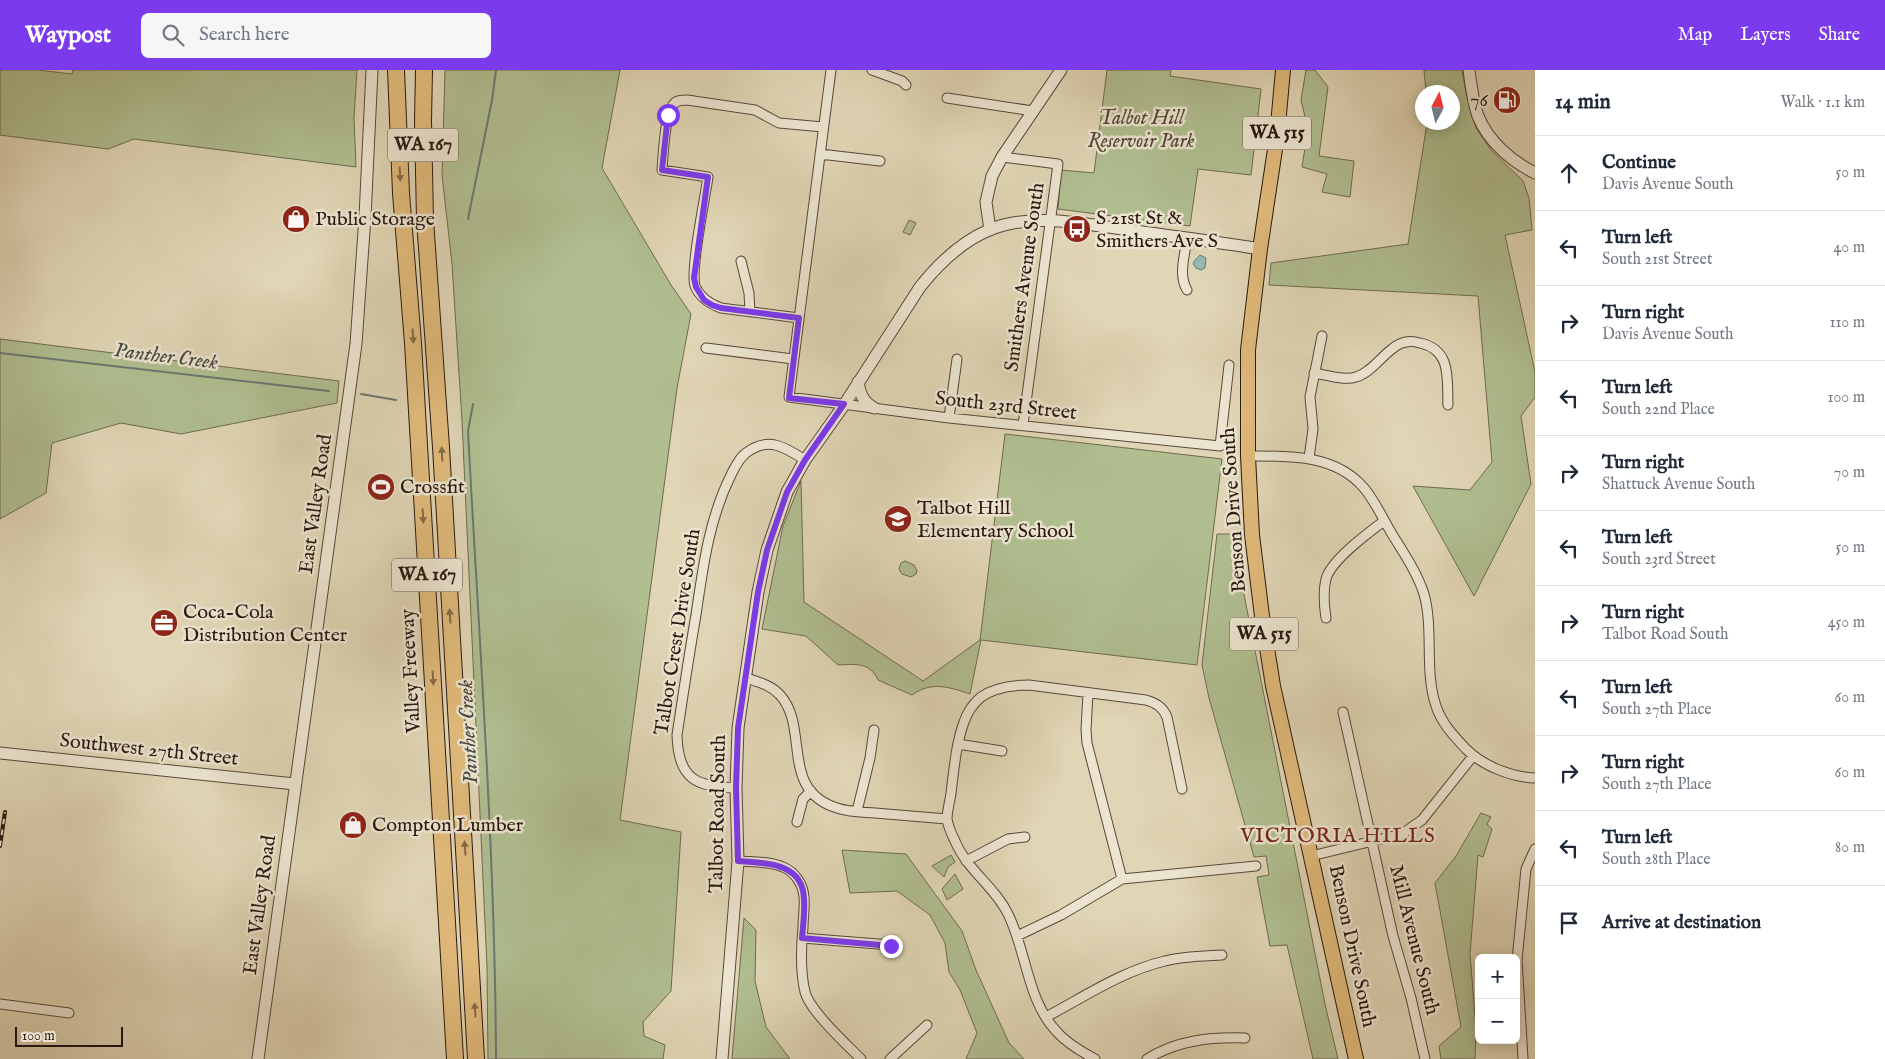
<!DOCTYPE html>
<meta charset="utf-8">
<style>
body{margin:0;font-family:"IM FELL English",serif;background:#f6f6f7;color:#1f2937}
.controls{position:absolute;right:15px;bottom:15px;display:grid;overflow:hidden;border-radius:8px;box-shadow:0 2px 12px #0003}
.controls button{width:45px;height:45px;display:grid;place-items:center;padding:0;border:0;border-bottom:1px solid #e0e1e3;background:#fff;color:#1f2937;font:25px sans-serif}
.compass{position:absolute;left:1415px;top:15px;width:45px;height:45px;border-radius:50%;background:#fff;box-shadow:0 2px 12px #0003;rotate:7deg}
.scale{position:absolute;left:15px;bottom:12px;width:108px;box-sizing:border-box;padding-left:5px;border:2px solid #2b1811;border-top:0;font-size:14px;line-height:18px;white-space:nowrap;color:#2b1811;-webkit-text-stroke:4px #ebe4cf;paint-order:stroke}
.stop{position:absolute;width:15px;height:15px;margin:-11px;border:4px solid #7c3aed;border-radius:50%;background:#fff}
.stop.end{background:#7c3aed;border-color:#fff;box-shadow:0 1px 5px #0008}
.list{margin:0;padding:0;list-style:none}
h2{display:flex;justify-content:space-between;align-items:center;height:65px;margin:0;padding:0 20px;font-size:21px}
h2 small{font-size:16px;font-weight:400;color:#747a83}
.list li{display:grid;grid-template-columns:32px 1fr auto;gap:15px;align-items:center;box-sizing:border-box;height:75px;padding:0 20px;border-top:1px solid #e0e1e3}
.list b{display:block;font-size:19px;white-space:nowrap}
.list p{margin:0;font-size:16px;white-space:nowrap;color:#747a83}
.list em{font-size:16px;font-style:normal;color:#747a83}
.icon{flex:none;width:28px;height:28px;fill:none;stroke:currentColor;stroke-width:2;stroke-linecap:round;stroke-linejoin:round}
.map{position:relative;flex:none;width:1535px;height:989px;overflow:hidden}
header{display:flex;align-items:center;gap:30px;box-sizing:border-box;height:70px;padding:0 25px;background:#7c3aed;color:#fff}
header strong{font-size:24px}
nav{display:flex;gap:28px;margin-inline-start:auto;font-size:18px}
.search{width:350px;height:45px;background:#f6f6f7;display:flex;align-items:center;gap:12px;box-sizing:border-box;padding:0 18px;border-radius:8px;color:#747a83;font-size:19px}
main{display:flex}
aside{flex:1;background:#fff}
.map>svg:first-child{display:block}
.green{fill:#b0be90;stroke:#6e6b50}
.water{fill:#94b8b2;stroke:#6a7872}
.lines{fill:none;stroke-linecap:round;stroke-linejoin:round}
.stream{stroke:#6a7872;stroke-width:2}
.minor-casing{stroke:#58473a;stroke-width:11}
.tertiary-casing{stroke:#58473a;stroke-width:13}
.primary-casing{stroke:#2b1811;stroke-width:16}
.motorway-casing{stroke:#2b1811;stroke-width:18}
.minor{stroke:#ebe4cf;stroke-width:9}
.tertiary{stroke:#ebe4cf;stroke-width:11}
.primary{stroke:#e0ba7a;stroke-width:14}
.motorway{stroke:#e0ba7a;stroke-width:16}
.rail-casing{stroke:#2b1811;stroke-width:4}
.rail{stroke:#ebe4cf;stroke-width:2;stroke-dasharray:5.5;stroke-linecap:butt}
.oneway{fill:#866946}
.route{stroke:#7c3aed;stroke-width:6}
.labels{text-anchor:middle;dominant-baseline:central;stroke-width:5;stroke-linejoin:round;paint-order:stroke}
.shield{fill:#ebe4cf;stroke:#65554a;stroke-width:1}
.shield-label{font-size:19px;font-weight:bold;fill:#2b1811}
.poi-label{font-size:20px;fill:#2b1811;stroke:#ebe4cf;text-anchor:start}
.park-label{font-size:20px;font-style:italic;fill:#534a37;stroke:#ebe4cf}
.street-label{font-size:20px;fill:#2b1811;stroke:#ebe4cf}
.water-label{font-size:21px;font-style:italic;fill:#4a4841;stroke:#ebe4cf}
.neighbourhood-label{font-size:21px;letter-spacing:1px;fill:#7a1f14;stroke:#ebe4cf}
</style>
<header>
<strong>Waypost</strong>
<div class="search"><svg class="icon" aria-label="search" viewBox="0 0 24 24"><circle cx="10" cy="10" r="6"/><path d="M15 15l6 6"/></svg>Search here</div>
<nav><a>Map</a><a>Layers</a><a>Share</a></nav>
</header>
<main>
<div class="map">
<svg width="1535" height="989" viewBox="0 0 1535 989">
<rect width="100%" height="100%" fill="#e0d5b5"/>
<filter id="stains"><feTurbulence type="fractalNoise" baseFrequency=".004" numOctaves="4"/><feColorMatrix values="0 0 0 0 .2 0 0 0 0 .09 0 0 0 0 .02 0 0 0 .5 -.17"/></filter>
<radialGradient id="worn" r=".72"><stop offset=".6" stop-color="#630" stop-opacity="0"/><stop offset="1" stop-color="#630" stop-opacity=".3"/></radialGradient>
<path class="green" d="M0,0H38L72,4L73,0H357L354,48L356,97L134,69L108,79L0,65Z
M445,0H620L602,98L671,215L691,244L677,318L620,750L681,762L671,921L643,952L644,966L665,975L663,989H488L487,897L462,351L452,194L442,105Z
M1107,0H1171L1170,6L1261,19L1251,105L1198,99L1190,156L1058,139L1061,100L1094,103Z
M1306,0H1315L1328,17L1319,86L1354,91L1350,127L1322,122L1327,104L1302,97L1308,59L1301,30Z
M1424,0H1462L1466,23L1476,58L1491,80L1523,111L1529,128L1532,160L1505,165L1535,302V327L1521,346L1531,414L1474,526L1413,416L1470,420L1492,392L1478,226L1269,215L1271,193L1408,174L1427,53L1452,52V22H1426Z
M909,150L916,153L910,165L903,162Z
M0,269L339,311L337,333L181,364L121,353L52,373L46,423L0,449Z
M1005,364L1222,389L1197,595L981,570L970,624C949,617 931,611 912,625L878,610C870,592 855,594 838,595L806,566L762,559L783,456L801,411L804,532L923,611L980,570Z
M1217,464H1232L1325,934L1338,989H1313L1287,875L1270,876L1257,807L1269,805L1266,786L1254,787L1209,628L1202,595Z
M905,491L914,495L917,501L916,504L911,507L902,504L899,499L901,493Z
M1481,743L1491,747L1487,754L1492,759L1483,787L1478,785L1470,884L1476,958L1475,989H1441L1439,976L1461,957L1435,813L1456,786Z
M842,780L906,784L962,861L976,900L1009,973L1024,989H966L977,963L960,920L949,902L945,873L930,845L897,821L850,823Z
M951,785L955,792L948,797L944,807L932,796Z
M955,804L963,819L947,830L942,819Z
M744,848L756,860L755,911L766,957L790,989H732Z"/>
<path class="water" d="M1200,185L1206,188L1205,198L1201,200L1196,198L1193,194L1195,190Z"/>
<g class="lines">
<path class="stream" d="M468,149L492,30L496,0
M0,283L329,321
M361,324L396,330
M473,334L468,361C479,570 495,779 496,989"/>
<defs>
<path id="minor" d="M831,0L789,327L949,348L1220,376L1229,295
M872,0L902,11L906,15
M947,28L1033,41
M820,84L880,91
M1002,87L1058,94L1023,355
M1187,168C1185,185 1178,205 1187,220
M741,191L749,223L750,242
M799,248L721,238C710,234 700,228 695,216C690,200 705,128 708,107L662,100C663,86 665,44 673,35C676,30 682,30 687,30L755,40L779,53L823,57
M706,278L793,289
M1314,303C1327,305 1344,311 1356,307C1370,303 1380,288 1392,279C1400,272 1410,270 1420,273C1452,280 1447,309 1448,335
M949,348L957,289
M1248,386C1289,386 1335,384 1364,418C1375,431 1383,449 1392,464C1403,482 1417,502 1424,524C1434,560 1424,601 1436,636C1442,654 1454,666 1466,679C1483,696 1511,707 1535,708
M1309,388L1313,359L1310,327L1322,266
M1326,548C1324,535 1323,521 1326,509C1331,490 1368,463 1384,451
M746,608C758,612 771,615 780,625C810,658 779,720 837,738C848,742 862,742 875,743C899,745 923,747 947,749
M1088,623L1086,660L1087,673L1122,809
M1343,642L1393,866L1411,928L1425,989
M958,674L1002,681
M736,718C696,717 678,709 677,665C683,625 689,585 696,545C703,497 709,449 731,405C735,397 739,388 746,383C768,366 785,377 805,390
M857,741L870,688L874,660
M797,752L803,729L811,721
M1311,786L1402,764L1422,750L1473,686
M738,791C752,792 770,791 783,797C795,802 803,814 804,827C805,836 803,848 803,857C801,878 800,901 805,922C810,941 846,974 861,989
M966,791L1008,769L1025,767
M1017,866L1061,845L1122,809L1256,796
M802,868L891,875
M0,934L69,943
M1046,947C1084,927 1122,901 1165,891C1183,886 1203,886 1222,885
M890,989L927,955
M1095,989C1082,982 1068,974 1058,963C1027,932 1027,882 1008,844C995,817 967,800 955,771C952,765 948,756 947,749C947,741 950,731 951,723C954,699 956,674 964,652C967,643 974,633 981,627C994,618 1014,615 1029,615L1146,630C1156,633 1163,637 1167,647L1182,719
M1147,989C1178,970 1210,967 1245,968
M1523,989L1517,890L1526,799L1535,779"/>
<path id="tertiary" d="M1469,0C1471,15 1473,32 1478,46C1488,71 1511,91 1535,103
M990,160L986,132L992,106L1002,87L1061,0
M858,312C860,324 863,332 874,338
M0,683L295,714
M258,989L356,274L365,147L372,0
M722,989L738,791L736,718L738,658L758,522L767,480L787,422L805,390L844,335L920,217C939,193 961,172 989,160C1035,141 1088,155 1136,161C1177,167 1218,172 1260,179"/>
<path id="primary" d="M1283,0L1277,66L1260,179L1248,280V386L1252,465L1262,546L1273,616L1356,989"/>
<path id="motorway" d="M396,0L401,123L413,273L455,989
M424,0L423,51L425,150L441,377L476,989"/>
</defs>
<use href="#minor" class="minor-casing"/>
<use href="#tertiary" class="tertiary-casing"/>
<use href="#primary" class="primary-casing"/>
<use href="#motorway" class="motorway-casing"/>
<use href="#minor" class="minor"/>
<use href="#tertiary" class="tertiary"/>
<use href="#primary" class="primary"/>
<use href="#motorway" class="motorway"/>
<defs>
<path id="rail" d="M0,776L5,742"/>
</defs>
<use href="#rail" class="rail-casing"/>
<use href="#rail" class="rail"/>
</g>
<defs><path id="oneway-solid" d="M-6-.8H1V-3.2L6.5 0L1 3.2V.8H-6Z" transform="scale(1.25)"/></defs>
<g class="oneway">
<use href="#oneway-solid" transform="translate(400 104) rotate(87)"/>
<use href="#oneway-solid" transform="translate(413 266) rotate(86)"/>
<use href="#oneway-solid" transform="translate(442 384) rotate(-93)"/>
<use href="#oneway-solid" transform="translate(423 446) rotate(87)"/>
<use href="#oneway-solid" transform="translate(450 546) rotate(-94)"/>
<use href="#oneway-solid" transform="translate(433 608) rotate(87)"/>
<use href="#oneway-solid" transform="translate(465 778) rotate(-94)"/>
<use href="#oneway-solid" transform="translate(475 940) rotate(-94)"/>
</g>
<g class="lines">
<path class="route" d="M668,45L662,100L708,107L694,208L696,217L704,230L712,235L721,238L799,248L789,328L844,334L805,390L787,422L767,480L758,522L738,658L736,718L738,791C765,793 803,792 804,829C805,842 803,856 802,868L891,876"/>
</g>
<defs>
<symbol id="fuel-disc" viewBox="-11 -11 22 22"><circle r="9.5" fill="#8f2418" stroke="#ebe4cf"/><path d="M-5.5-6h7V0h2V4h1.3V-2.5L3-4.5l.8-.8L6-3V5H2.5V1h-1V6h-7ZM-4.2-4.7v3.2H.2V-4.7Z" fill="#fff"/></symbol>
<symbol id="shop-disc" viewBox="-11 -11 22 22"><circle r="9.5" fill="#8f2418" stroke="#ebe4cf"/><path d="M-5-2.5h2.3a2.7 3.5 0 0 1 5.4 0H5L5.5 6h-11ZM-1.5-2.5h3a1.5 2.3 0 0 0-3 0Z" fill="#fff"/></symbol>
<symbol id="bus-disc" viewBox="-11 -11 22 22"><circle r="9.5" fill="#8f2418" stroke="#ebe4cf"/><path d="M-5-6H5V4H4V6H2V4H-2V6H-4V4H-5ZM-3.5-4V0h7V-4ZM-3.5 1.2v1.5H-2V1.2ZM2 1.2v1.5H3.5V1.2Z" fill="#fff"/></symbol>
<symbol id="stadium-disc" viewBox="-11 -11 22 22"><circle r="9.5" fill="#8f2418" stroke="#ebe4cf"/><path d="M0-5a6.5 5 0 1 0 0 10a6.5 5 0 1 0 0-10ZM-3.5-1.8h7v3.6h-7Z" fill="#fff"/></symbol>
<symbol id="school-disc" viewBox="-11 -11 22 22"><circle r="9.5" fill="#8f2418" stroke="#ebe4cf"/><path d="M0-5L7-2L0 1L-7-2ZM-4 1L0 2.5L4 1V4Q0 6-4 4Z" fill="#fff"/></symbol>
<symbol id="office-disc" viewBox="-11 -11 22 22"><circle r="9.5" fill="#8f2418" stroke="#ebe4cf"/><path d="M-6-3h4V-5.5h4V-3h4V5H-6ZM-1-4.5V-3h2v-1.5ZM-6 0V1H6V0Z" fill="#fff"/></symbol>
</defs>
<g fill-rule="evenodd">
<use href="#fuel-disc" x="1491" y="14" width="32" height="32"/>
<use href="#shop-disc" x="280" y="133" width="32" height="32"/>
<use href="#bus-disc" x="1061" y="143" width="32" height="32"/>
<use href="#stadium-disc" x="365" y="401" width="32" height="32"/>
<use href="#school-disc" x="882" y="433" width="32" height="32"/>
<use href="#office-disc" x="148" y="537" width="32" height="32"/>
<use href="#shop-disc" x="337" y="739" width="32" height="32"/>
</g>
<g class="labels">
<g class="shield">
<rect x="1243" y="46.5" width="68" height="33" rx="4"/>
<rect x="388" y="58.5" width="70" height="33" rx="4"/>
<rect x="392" y="488.5" width="70" height="33" rx="4"/>
<rect x="1230" y="547.5" width="68" height="33" rx="4"/>
</g>
<g class="shield-label">
<text x="1277" y="63">WA 515</text>
<text x="423" y="75">WA 167</text>
<text x="427" y="505">WA 167</text>
<text x="1264" y="564">WA 515</text>
</g>
<g class="poi-label">
<text x="1488" y="30" text-anchor="end">76</text>
<text x="1096" y="148">S 21st St &amp;<tspan x="1096" dy="23">Smithers Ave S</tspan></text>
<text x="315" y="149">Public Storage</text>
<text x="400" y="417">Crossfit</text>
<text x="917" y="438">Talbot Hill<tspan x="917" dy="23">Elementary School</tspan></text>
<text x="183" y="542">Coca-Cola<tspan x="183" dy="23">Distribution Center</tspan></text>
<text x="372" y="755">Compton Lumber</text>
</g>
<g class="park-label">
<text x="1141" y="48">Talbot Hill<tspan x="1141" dy="23">Reservoir Park</tspan></text>
</g>
<g class="street-label">
<text transform="translate(1025 207) rotate(-82)">Smithers Avenue South</text>
<text transform="translate(1006 336) rotate(6)">South 23rd Street</text>
<text transform="translate(316 434) rotate(-82)">East Valley Road</text>
<text transform="translate(1234 440) rotate(-94)">Benson Drive South</text>
<text transform="translate(678 562) rotate(-81)">Talbot Crest Drive South</text>
<text transform="translate(411 601) rotate(-93)">Valley Freeway</text>
<text transform="translate(149 680) rotate(6)">Southwest 27th Street</text>
<text transform="translate(718 744) rotate(-89)">Talbot Road South</text>
<text transform="translate(260 835) rotate(-82)">East Valley Road</text>
<text transform="translate(1414 870) rotate(76)">Mill Avenue South</text>
<text transform="translate(1352 876) rotate(78)">Benson Drive South</text>
</g>
<g class="water-label">
<text transform="translate(166 287) rotate(7)">Panther Creek</text>
<text transform="translate(469 662) rotate(-93)">Panther Creek</text>
</g>
<g class="neighbourhood-label">
<text x="1338" y="766">VICTORIA HILLS</text>
</g>
</g>
<rect width="100%" height="100%" filter="url(#stains)"/>
<rect width="100%" height="100%" fill="url(#worn)"/>
</svg>
<div class="controls">
<button>+</button>
<button>−</button>
</div>
<svg class="compass" viewBox="-18 -18 36 36"><path d="M0-13l5 13h-10z" fill="#e53935"/><path d="M0 13l5-13h-10z" fill="#747a83"/></svg>
<div class="scale">100 m</div>
<div class="stop" style="left:668px;top:45px"></div>
<div class="stop end" style="left:891px;top:876px"></div>
</div>
<aside>
<h2>14 min<small>Walk · 1.1 km</small></h2>
<ul class="list">
<li><svg class="icon" aria-label="ahead" viewBox="0 0 24 24"><path d="M12 20V5M6 11l6-6 6 6"/></svg><div><b>Continue</b><p>Davis Avenue South</p></div><em>50 m</em></li>
<li><svg class="icon" aria-label="left" viewBox="0 0 24 24"><path d="M17 20v-9H6M10 6l-5 5 5 5"/></svg><div><b>Turn left</b><p>South 21st Street</p></div><em>40 m</em></li>
<li><svg class="icon" aria-label="right" viewBox="0 0 24 24"><path d="M7 20v-9h11M14 6l5 5-5 5"/></svg><div><b>Turn right</b><p>Davis Avenue South</p></div><em>110 m</em></li>
<li><svg class="icon" aria-label="left" viewBox="0 0 24 24"><path d="M17 20v-9H6M10 6l-5 5 5 5"/></svg><div><b>Turn left</b><p>South 22nd Place</p></div><em>100 m</em></li>
<li><svg class="icon" aria-label="right" viewBox="0 0 24 24"><path d="M7 20v-9h11M14 6l5 5-5 5"/></svg><div><b>Turn right</b><p>Shattuck Avenue South</p></div><em>70 m</em></li>
<li><svg class="icon" aria-label="left" viewBox="0 0 24 24"><path d="M17 20v-9H6M10 6l-5 5 5 5"/></svg><div><b>Turn left</b><p>South 23rd Street</p></div><em>50 m</em></li>
<li><svg class="icon" aria-label="right" viewBox="0 0 24 24"><path d="M7 20v-9h11M14 6l5 5-5 5"/></svg><div><b>Turn right</b><p>Talbot Road South</p></div><em>450 m</em></li>
<li><svg class="icon" aria-label="left" viewBox="0 0 24 24"><path d="M17 20v-9H6M10 6l-5 5 5 5"/></svg><div><b>Turn left</b><p>South 27th Place</p></div><em>60 m</em></li>
<li><svg class="icon" aria-label="right" viewBox="0 0 24 24"><path d="M7 20v-9h11M14 6l5 5-5 5"/></svg><div><b>Turn right</b><p>South 27th Place</p></div><em>60 m</em></li>
<li><svg class="icon" aria-label="left" viewBox="0 0 24 24"><path d="M17 20v-9H6M10 6l-5 5 5 5"/></svg><div><b>Turn left</b><p>South 28th Place</p></div><em>80 m</em></li>
<li><svg class="icon" aria-label="arrive" viewBox="0 0 24 24"><path d="M6 21V4h12l-3 4 3 4H6"/></svg><div><b>Arrive at destination</b></div></li>
</ul>
</aside>
</main>
